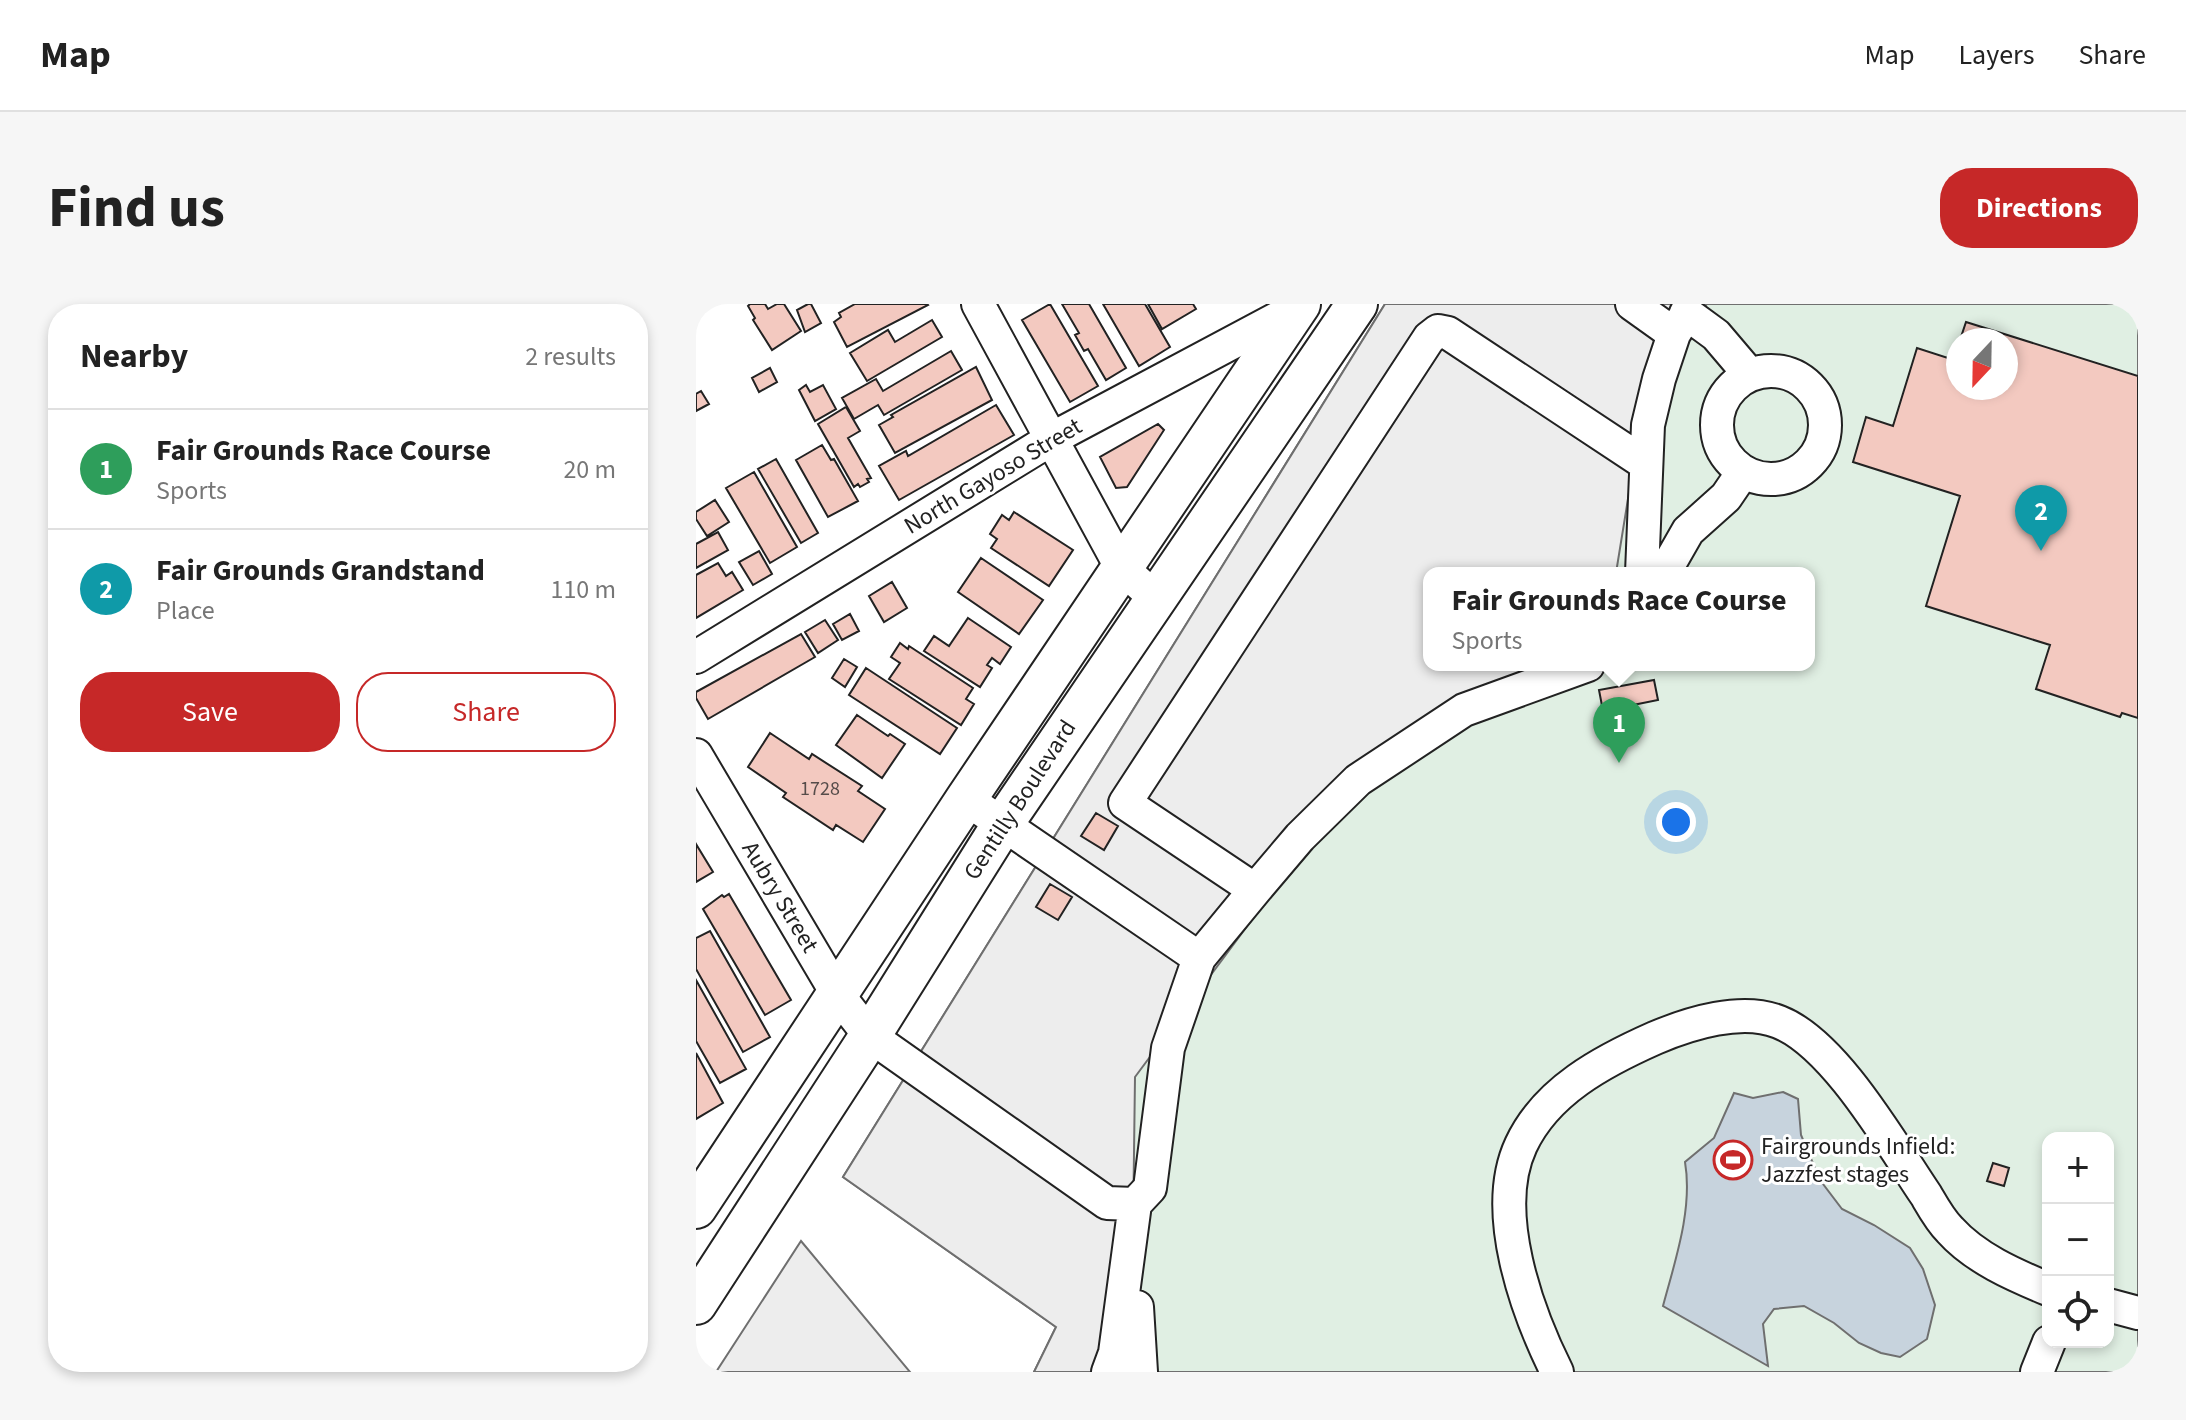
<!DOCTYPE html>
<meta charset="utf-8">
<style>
body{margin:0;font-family:"Source Sans 3",sans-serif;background:#f6f6f6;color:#222}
.controls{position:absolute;right:24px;bottom:24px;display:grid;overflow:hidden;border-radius:16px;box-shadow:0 4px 12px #0003}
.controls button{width:72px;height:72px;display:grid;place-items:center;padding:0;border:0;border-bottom:2px solid #e0e0e0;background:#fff;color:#222;font:40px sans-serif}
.compass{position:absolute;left:1250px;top:24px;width:72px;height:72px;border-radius:50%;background:#fff;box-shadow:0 4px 12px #0003;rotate:202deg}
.you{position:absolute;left:980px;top:518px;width:28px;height:28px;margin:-20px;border:6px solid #fff;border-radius:50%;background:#1a73e8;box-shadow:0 0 0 12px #1a73e833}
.badge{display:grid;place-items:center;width:52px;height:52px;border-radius:50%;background:#c62828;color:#fff;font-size:26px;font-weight:700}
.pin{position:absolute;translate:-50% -66px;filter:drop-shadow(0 2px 4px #0008)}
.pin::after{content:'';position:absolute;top:42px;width:28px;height:24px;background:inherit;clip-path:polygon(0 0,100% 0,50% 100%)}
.popup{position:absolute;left:727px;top:263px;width:392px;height:104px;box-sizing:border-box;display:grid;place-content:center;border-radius:16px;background:#fff;filter:drop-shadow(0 2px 6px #0005);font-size:26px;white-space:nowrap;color:#767676}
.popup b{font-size:30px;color:#222}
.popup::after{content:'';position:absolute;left:50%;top:100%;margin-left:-16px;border:16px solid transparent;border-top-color:#fff}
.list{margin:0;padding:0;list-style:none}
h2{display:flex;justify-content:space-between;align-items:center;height:104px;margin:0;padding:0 32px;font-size:34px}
h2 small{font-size:26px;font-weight:400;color:#767676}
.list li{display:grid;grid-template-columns:52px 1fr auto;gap:24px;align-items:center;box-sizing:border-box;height:120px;padding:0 32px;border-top:2px solid #e0e0e0}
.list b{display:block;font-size:30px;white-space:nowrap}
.list p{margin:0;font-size:26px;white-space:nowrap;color:#767676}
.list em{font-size:26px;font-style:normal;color:#767676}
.actions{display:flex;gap:16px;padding:24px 32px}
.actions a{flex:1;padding:18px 0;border:2px solid #c62828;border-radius:32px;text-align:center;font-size:28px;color:#c62828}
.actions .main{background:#c62828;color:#fff}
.icon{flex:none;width:44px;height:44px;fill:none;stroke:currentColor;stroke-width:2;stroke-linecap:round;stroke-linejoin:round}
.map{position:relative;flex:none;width:1442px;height:1068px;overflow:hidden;border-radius:32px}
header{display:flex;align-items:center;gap:48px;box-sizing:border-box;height:112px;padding:0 40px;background:#fff;border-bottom:2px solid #e0e0e0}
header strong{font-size:38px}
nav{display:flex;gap:44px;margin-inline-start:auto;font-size:28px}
.intro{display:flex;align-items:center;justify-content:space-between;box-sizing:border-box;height:192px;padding:0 48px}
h1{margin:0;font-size:56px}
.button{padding:20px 36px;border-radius:32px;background:#c62828;color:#fff;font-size:28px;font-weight:700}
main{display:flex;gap:48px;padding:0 48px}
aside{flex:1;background:#fff;border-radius:32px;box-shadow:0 4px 12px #0003}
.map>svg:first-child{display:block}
.green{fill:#e0efe3;stroke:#6f6f6f;stroke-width:2;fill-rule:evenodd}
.parking{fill:#ededed;stroke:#6f6f6f;stroke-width:2}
.water{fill:#c7d3dd;stroke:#6f6f6f;stroke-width:2}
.building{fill:#f3c9c0;stroke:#222;stroke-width:2}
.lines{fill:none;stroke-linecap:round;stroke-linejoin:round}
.minor-casing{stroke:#222;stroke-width:36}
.major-casing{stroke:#222;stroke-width:44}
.minor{stroke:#fff;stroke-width:32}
.major{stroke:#fff;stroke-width:40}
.labels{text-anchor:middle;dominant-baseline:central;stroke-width:6;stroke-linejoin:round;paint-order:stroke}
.number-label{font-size:20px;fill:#564c4a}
.street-label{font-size:24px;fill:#222;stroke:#fff}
.poi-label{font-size:24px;fill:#222;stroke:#fff;text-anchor:start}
</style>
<header>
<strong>Map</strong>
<nav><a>Map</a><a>Layers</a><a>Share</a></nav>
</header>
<div class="intro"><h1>Find us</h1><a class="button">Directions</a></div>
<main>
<aside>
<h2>Nearby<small>2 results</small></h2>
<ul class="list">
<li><span class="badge" style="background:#2e9e5b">1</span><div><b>Fair Grounds Race Course</b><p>Sports</p></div><em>20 m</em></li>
<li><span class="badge" style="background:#0f9aa8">2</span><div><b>Fair Grounds Grandstand</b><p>Place</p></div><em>110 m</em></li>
</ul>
<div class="actions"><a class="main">Save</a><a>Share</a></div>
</aside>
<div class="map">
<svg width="1442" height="1068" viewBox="0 0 1442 1068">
<rect width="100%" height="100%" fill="#fff"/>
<path class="green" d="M689,0H1442V1068H338L360,1023L147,873ZM1262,36H1310V84H1262ZM733,269H1113V361H733ZM1352,834H1412V1038H1352Z"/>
<path class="parking" d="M689,0H1011L954,59L920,269H733V361H853L627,520L439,773L436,1001L454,1068H338L360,1023L147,873Z
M105,937L214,1068H20Z"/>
<path class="water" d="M1087,788L1102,795L1105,831L1124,876L1146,905L1178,921L1214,944L1227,965L1239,1001L1231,1035L1204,1053L1185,1049L1163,1039L1138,1019L1108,1002L1078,1005L1067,1020L1072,1062L967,1002C979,957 997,905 989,858L1018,834L1038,789L1057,794Z"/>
<path class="building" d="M54,0H69L72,5L81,0H88L105,27L76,46L57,16L59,14L52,2Z
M112,0H115L125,19L109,28L101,6Z
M159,0H231L232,1L151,43L138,18L145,13L143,9Z
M354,0L402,82L374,98L326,16Z
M366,0H393L430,64L410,76L392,45L388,47L379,31L383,29Z
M407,0H449L474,43L443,62Z
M452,0H497L500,5L466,25Z
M236,16L246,33L171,77L154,49L192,26L199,38Z
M1270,18L1442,72V414L1426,409L1424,413L1340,385L1354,341L1230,302L1264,192L1157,158L1170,113L1197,122L1221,44L1258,56L1262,42V84H1310V36H1264Z
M255,47L266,66L188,111L182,101L158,115L146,94L180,75L187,87Z
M280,63L296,96L199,149L183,121L197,113L195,111Z
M74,64L81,78L63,88L56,74Z
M110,81L114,88L127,81L140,105L119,117L103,86Z
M5,87L13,100L0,107V90Z
M300,101L318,131L203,196L183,162L210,147L212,152Z
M150,103L164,127L152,134L175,174L171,175L173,178L164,183L162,180L158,183L122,120Z
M462,120L468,126L431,183L420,184L404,153Z
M126,141L135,156L138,155L162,197L132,213L100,156Z
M80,155L122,229L105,239L62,165Z
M58,168L101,243L74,259L30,184Z
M19,196L33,218L11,232L0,215V208Z
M318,208L377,246L353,282L295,244L301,235L294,230L306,211L313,216Z
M22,228L32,246L0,264V240Z
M63,247L76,270L57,281L43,258Z
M285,254L347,296L323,330L262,288Z
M22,259L30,272L36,268L47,286L0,314V271Z
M196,278L211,304L188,318L173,292Z
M154,310L163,327L146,336L137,320Z
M272,314L315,343L304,360L296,354L291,361L296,364L284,383L228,347L238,332L253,342Z
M129,316L142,336L122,349L109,328Z
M105,330L119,353L12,415L0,394V388Z
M204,339L212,345L213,342L277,384L270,395L278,400L265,421L193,375L204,359L195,353Z
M148,355L161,363L149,383L136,374Z
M170,364L261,424L244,450L153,391Z
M958,376L962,396L907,407L903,386Z
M161,411L192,432L194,430L209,440L186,474L140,441Z
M74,429L113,455L116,450L166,482L162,487L189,505L167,538L140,521L137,526L87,493L90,489L52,463Z
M400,509L422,522L408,546L385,532Z
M0,540L17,568L0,578Z
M354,580L376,593L362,616L340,603Z
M33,590L95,696L69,711L7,605L26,591L28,593Z
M14,627L74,733L47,748L0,665V634Z
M0,676L50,765L24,779L0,737Z
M0,749L27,799L0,815Z
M1035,847L1045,851L1046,861L1038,867L1028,864L1027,853Z
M1297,859L1313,864L1308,882L1291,877Z"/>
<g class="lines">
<defs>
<path id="minor" d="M282,0L425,263L459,294
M936,0L978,30L989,12
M990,9L1020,31L1054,71
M1021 121a54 54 0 1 1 108 0a54 54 0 1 1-108 0Z
M946,269L952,121L963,75L978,30
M968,269L992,227L1030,193L1047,168
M0,353L357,134L601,4
M0,451L142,691L174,732L411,899L439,900L454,884L472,744L503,654L559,586L604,533L662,476L768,406L892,361
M270,495L503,654
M559,586L429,499L733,34L742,27L752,29L950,160
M1412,1001L1442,1009
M441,1003L445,1068
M412,1068L419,1049L439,900
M861,1068C831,1008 794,907 825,841C850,787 907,757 959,734C994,719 1046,703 1083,718C1139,740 1196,841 1230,891C1237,903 1244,916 1254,926C1279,954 1318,971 1352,985
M1341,1068L1353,1038"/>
<path id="major" d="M0,904L270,495L604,0
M0,1000L174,732L306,521L661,0"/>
</defs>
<use href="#minor" class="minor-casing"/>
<use href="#major" class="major-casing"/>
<use href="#minor" class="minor"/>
<use href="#major" class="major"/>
</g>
<defs>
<symbol id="stadium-ring" viewBox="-11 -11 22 22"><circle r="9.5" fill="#fff" stroke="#c62828" stroke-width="1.5"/><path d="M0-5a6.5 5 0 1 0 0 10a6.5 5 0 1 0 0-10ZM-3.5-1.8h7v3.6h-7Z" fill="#c62828"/></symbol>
</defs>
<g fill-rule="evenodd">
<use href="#stadium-ring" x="1015" y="834" width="44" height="44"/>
</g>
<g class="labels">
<g class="number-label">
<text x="124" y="485">1728</text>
</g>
<g class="street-label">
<text transform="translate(297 172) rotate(-31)">North Gayoso Street</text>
<text transform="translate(324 496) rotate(-57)">Gentilly Boulevard</text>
<text transform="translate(84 593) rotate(59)">Aubry Street</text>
</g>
<g class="poi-label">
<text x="1065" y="842">Fairgrounds Infield:<tspan x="1065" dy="28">Jazzfest stages</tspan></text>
</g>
</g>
</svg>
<div class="controls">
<button>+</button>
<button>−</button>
<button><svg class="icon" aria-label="locate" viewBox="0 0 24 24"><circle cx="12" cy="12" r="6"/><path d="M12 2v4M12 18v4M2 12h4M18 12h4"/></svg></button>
</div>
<svg class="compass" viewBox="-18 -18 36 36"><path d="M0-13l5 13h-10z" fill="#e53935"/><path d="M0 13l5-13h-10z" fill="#767676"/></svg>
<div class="you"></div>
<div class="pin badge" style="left:923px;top:459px;background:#2e9e5b">1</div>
<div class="popup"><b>Fair Grounds Race Course</b>Sports</div>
<div class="pin badge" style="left:1345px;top:247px;background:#0f9aa8">2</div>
</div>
</main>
